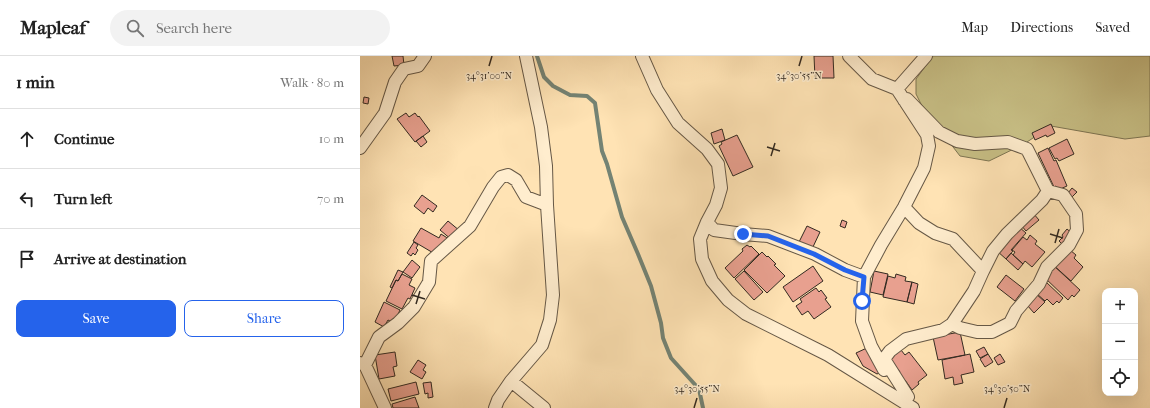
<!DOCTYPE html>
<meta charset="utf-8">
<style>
body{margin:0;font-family:"IM FELL French Canon",serif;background:#f2f2f2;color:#222}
.controls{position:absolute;right:12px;bottom:12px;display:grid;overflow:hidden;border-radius:8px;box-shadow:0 4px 16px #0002}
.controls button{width:36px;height:36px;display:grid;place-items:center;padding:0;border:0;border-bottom:1px solid #e0e0e0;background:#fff;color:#222;font:20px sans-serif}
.stop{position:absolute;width:12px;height:12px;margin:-9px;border:3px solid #2563eb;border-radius:50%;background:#fff}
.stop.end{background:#2563eb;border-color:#fff;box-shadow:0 1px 4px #0008}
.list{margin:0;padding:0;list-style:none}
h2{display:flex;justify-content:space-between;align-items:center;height:52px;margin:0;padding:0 16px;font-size:17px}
h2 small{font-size:13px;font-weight:400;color:#767676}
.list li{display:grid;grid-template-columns:26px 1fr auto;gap:12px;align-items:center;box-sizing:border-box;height:60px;padding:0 16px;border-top:1px solid #e0e0e0}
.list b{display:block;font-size:15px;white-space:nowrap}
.list em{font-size:13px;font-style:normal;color:#767676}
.actions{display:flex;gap:8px;padding:12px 16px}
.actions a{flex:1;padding:9px 0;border:1px solid #2563eb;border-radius:8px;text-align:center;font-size:14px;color:#2563eb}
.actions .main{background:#2563eb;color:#fff}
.icon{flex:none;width:22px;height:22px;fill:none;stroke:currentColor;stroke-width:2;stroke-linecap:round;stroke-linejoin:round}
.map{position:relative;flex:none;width:790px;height:352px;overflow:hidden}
header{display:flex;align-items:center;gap:24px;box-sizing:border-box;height:56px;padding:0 20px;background:#fff;border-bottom:1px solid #e0e0e0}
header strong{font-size:19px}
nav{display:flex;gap:22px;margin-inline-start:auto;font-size:14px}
.search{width:280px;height:36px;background:#f2f2f2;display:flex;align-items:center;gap:10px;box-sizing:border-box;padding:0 14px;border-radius:22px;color:#767676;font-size:15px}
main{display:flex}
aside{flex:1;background:#fff}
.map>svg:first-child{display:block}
.green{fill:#c9c187;stroke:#7e7654}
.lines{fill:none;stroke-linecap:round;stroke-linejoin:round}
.stream{stroke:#748374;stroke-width:4}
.building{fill:#e8a08f;stroke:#332a21}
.street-casing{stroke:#665846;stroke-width:14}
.street{stroke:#ffedce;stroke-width:12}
.route{stroke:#2563eb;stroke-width:5}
.ticks{fill:none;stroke:#332a21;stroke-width:1.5}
.ticks-label{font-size:10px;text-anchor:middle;fill:#332a21;stroke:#ffedce;stroke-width:3;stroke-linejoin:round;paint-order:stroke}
</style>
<header>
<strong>Mapleaf</strong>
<div class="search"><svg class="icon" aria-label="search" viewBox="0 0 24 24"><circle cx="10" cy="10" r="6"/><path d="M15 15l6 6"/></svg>Search here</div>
<nav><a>Map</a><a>Directions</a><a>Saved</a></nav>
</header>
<main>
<aside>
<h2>1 min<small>Walk · 80 m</small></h2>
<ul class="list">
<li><svg class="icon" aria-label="ahead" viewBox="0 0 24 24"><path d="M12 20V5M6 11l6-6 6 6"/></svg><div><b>Continue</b></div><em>10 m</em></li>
<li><svg class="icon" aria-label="left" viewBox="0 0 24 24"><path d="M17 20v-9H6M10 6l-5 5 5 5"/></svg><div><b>Turn left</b></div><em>70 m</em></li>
<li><svg class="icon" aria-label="arrive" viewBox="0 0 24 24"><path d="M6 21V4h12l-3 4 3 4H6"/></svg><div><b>Arrive at destination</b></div></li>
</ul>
<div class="actions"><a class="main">Save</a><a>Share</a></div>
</aside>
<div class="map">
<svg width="790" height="352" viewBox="0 0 790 352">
<rect width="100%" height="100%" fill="#ffe3b4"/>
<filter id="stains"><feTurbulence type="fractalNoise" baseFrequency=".005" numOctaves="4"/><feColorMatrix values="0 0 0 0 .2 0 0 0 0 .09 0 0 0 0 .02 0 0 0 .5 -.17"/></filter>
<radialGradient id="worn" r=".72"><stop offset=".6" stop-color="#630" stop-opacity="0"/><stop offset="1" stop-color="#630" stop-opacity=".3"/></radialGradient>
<path class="green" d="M573,0H790V80L765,83L691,70L664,88L629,105L600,100L563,52L556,38V23Z"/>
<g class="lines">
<path class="stream" d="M177,0L184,21L193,30L210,39L227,40L235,47L242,95L247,108L262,161L278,198L291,230L301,267L303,282L311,302L339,333L343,352"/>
</g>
<path class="building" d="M32,0H43L44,9L34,10Z
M454,0H473L474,22H455Z
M4,41L9,42L8,48L3,47Z
M46,57L49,61L55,57L58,61L59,60L70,75L55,86L37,63Z
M691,68L695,77L687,81L686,79L675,84L672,77Z
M362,73L365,84L354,88L351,77Z
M377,79L393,111L373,120L359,90L362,88L361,86Z
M63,80L67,86L61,91L56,85Z
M707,83L714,98L699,105L697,102L695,103L689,92Z
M688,92L694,105L696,104L707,130L698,134L696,130L694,131L678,97Z
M712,132L717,136L712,141L708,137Z
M62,139L77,150L73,156L68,152L64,158L54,150Z
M673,157L679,164L666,175L661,169Z
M482,164L487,166L485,172L480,170Z
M88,165L100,175L92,184L80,174Z
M447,170L460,176L452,193L439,186Z
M659,171L666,177L651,194L653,195L646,203L637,195Z
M61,172L79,182L81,178L89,183L75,198L53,185Z
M707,173L714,179L705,191L699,185L703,181L702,179Z
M670,179L677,185L675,188L685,196L672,211L665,205L663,208L653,199L655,196L652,194L663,181L667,184Z
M54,186L58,189L56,192L58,194L55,199L53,197L51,200L47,197Z
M387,189L390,191L391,190L399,198L374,222L365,212L383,195L382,193Z
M710,194L716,199L714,202L723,211L711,225L690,206Z
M402,196L407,201L408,200L416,208L414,209L425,220L407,237L384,214Z
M651,197L663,208L658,214L646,203Z
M52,204L60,211L52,222L43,216Z
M693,209L720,234L714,241L712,239L708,244L683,220Z
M453,210L463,225L433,246L423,231Z
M38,214L43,216L38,225L36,224L32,232L30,231Z
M384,215L403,236L394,244L375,223Z
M514,215L528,218L523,239L510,236Z
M42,218L52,223L49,229L55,232L50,243L48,242L42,253L26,245L36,224L38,225Z
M536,218L546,221L545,225L552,226L547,246L523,241L528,220L535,222Z
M646,219L664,233L655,245L637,231Z
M552,226L558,228L554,248L547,246Z
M686,226L703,242L699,247L697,245L693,249L687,243L685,245L676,237Z
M456,232L459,236L461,234L467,242L465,243L471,251L454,263L448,255L442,259L436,250L442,246L440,243Z
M675,237L685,246L674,257L667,249Z
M24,246L40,254L34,267L28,264L24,271L15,266Z
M600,276L605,299L578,304L573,281Z
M509,291L521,316L517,318L503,310L496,297Z
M624,291L628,298L620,302L616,295Z
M541,294L545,299L549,296L567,319L558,326L559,328L552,334L545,324L542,326L536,318L540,316L530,303Z
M35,296L37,310L33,311L35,320L19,323L15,299Z
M610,298L614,316L601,319L603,327L594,329L593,321L585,323L582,304Z
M628,298L633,306L625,311L620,303Z
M640,298L645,306L638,309L634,302Z
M58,304L66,309L63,314L66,316L62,323L50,316Z
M56,326L59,338L31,345L28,333Z
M71,326L73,341L68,342V337L65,338L63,327Z
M55,341L59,352H33L32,348Z"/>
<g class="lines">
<defs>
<path id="street" d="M282,0L297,34L318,67L347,93L358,108L361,132L356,149L347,166L340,183L342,203L352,225L368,244L386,258L468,299L553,352
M489,0L512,23L537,33L567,79L569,90L564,112L544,151L521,189L504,221L502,265L511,290L524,314
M537,33L566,0
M544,44L547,43L579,76L597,85L615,88L648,86L667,93L688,135L682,144L647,178L633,195L623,215L614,235L592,268L583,274L546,283L530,295L524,303L548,341
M0,92L25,57L35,26L44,13L58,10L65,0
M544,151L559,167L575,177L593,183L623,215
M347,166L354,174L383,178L408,180L455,198L485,214L504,221
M592,268L600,272L617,276H632L650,267L656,255L679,228L687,211L709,189L717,174L716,158L703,139L688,135
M0,307L5,309L25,352
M5,309L19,281L38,267L54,251L69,226L71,205L110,170L133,131L141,121L148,119L156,124L166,141L187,149
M151,325L184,352
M135,352L138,344L151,325L182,289L190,264L193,239L187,149L186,110L181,71L166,0"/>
</defs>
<use href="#street" class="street-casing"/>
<use href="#street" class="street"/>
</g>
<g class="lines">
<path class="route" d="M383,178L408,180L454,198L485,214L504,221L502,245"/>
</g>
<path class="ticks" d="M129,10L132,0M439,10L442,0M407,91L420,95M411,100L415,87M690,178L703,182M695,187L699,173M52,239L65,243M56,248L60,235M334,352L337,342M644,352L647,342"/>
<g class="ticks-label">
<text x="129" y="23">34°31'00"N</text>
<text x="439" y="23">34°30'55"N</text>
<text x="337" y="336">34°30'55"N</text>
<text x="647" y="336">34°30'50"N</text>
</g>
<rect width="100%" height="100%" filter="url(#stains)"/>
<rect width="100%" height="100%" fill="url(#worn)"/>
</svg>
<div class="controls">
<button>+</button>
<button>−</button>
<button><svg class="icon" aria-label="locate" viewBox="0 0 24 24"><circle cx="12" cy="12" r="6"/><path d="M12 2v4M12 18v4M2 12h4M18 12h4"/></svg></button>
</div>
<div class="stop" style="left:502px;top:245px"></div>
<div class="stop end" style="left:383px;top:178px"></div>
</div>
</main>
